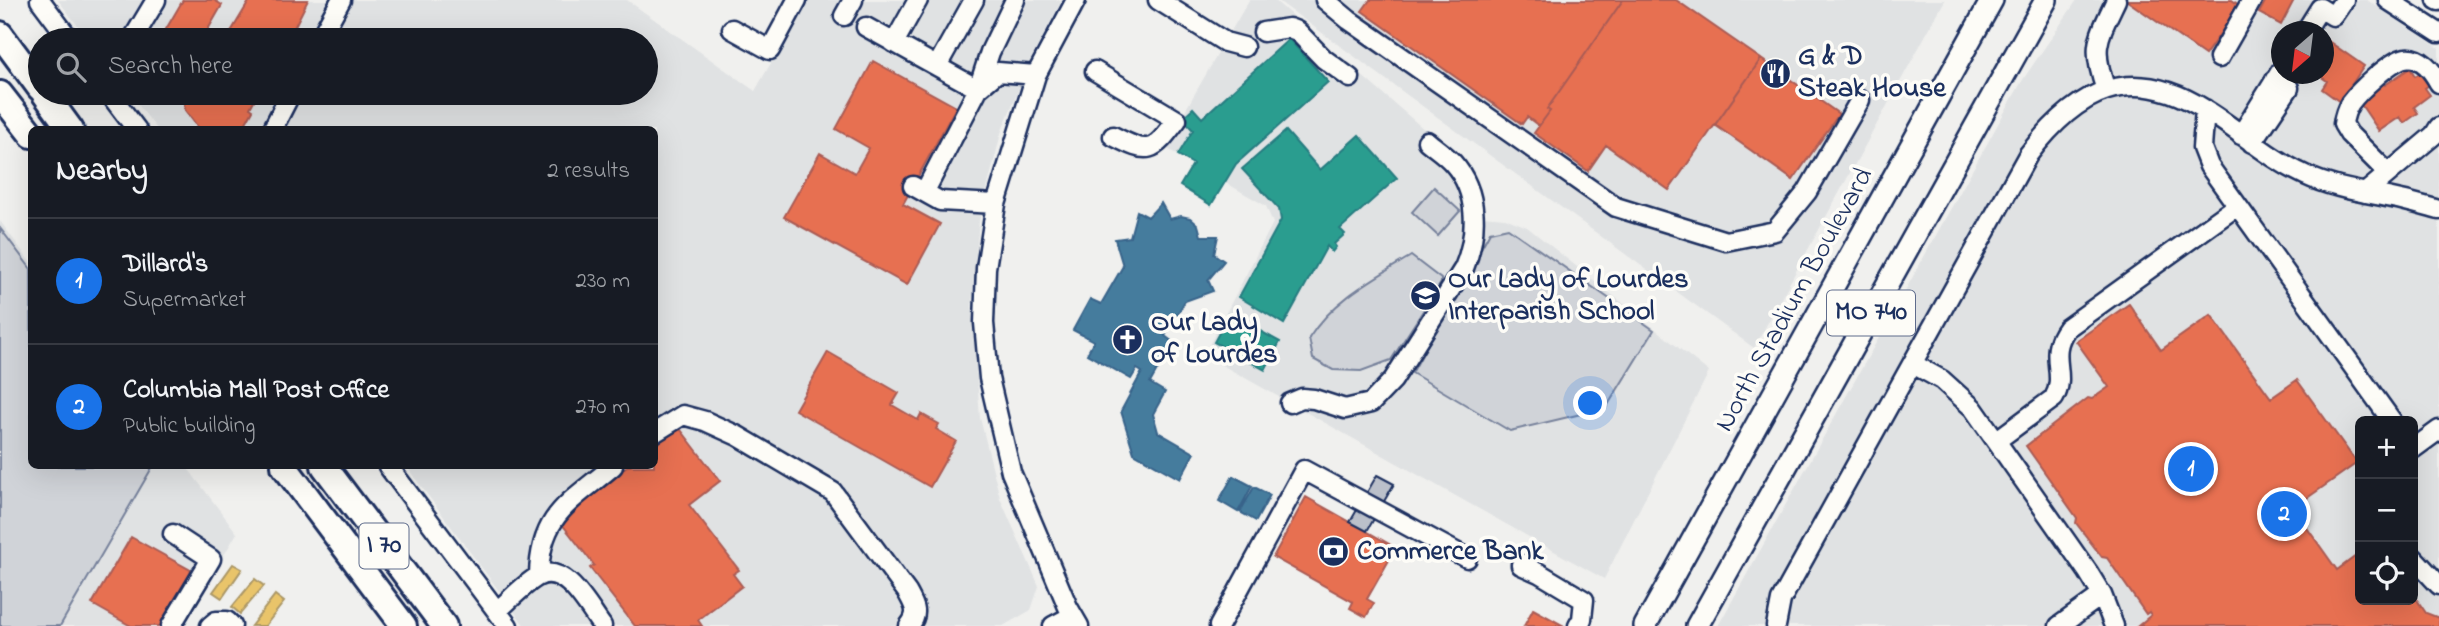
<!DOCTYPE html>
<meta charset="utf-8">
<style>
body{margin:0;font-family:"Indie Flower",sans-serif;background:#242831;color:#f1f3f6}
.controls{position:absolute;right:21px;bottom:21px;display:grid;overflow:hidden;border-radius:10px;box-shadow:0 7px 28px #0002}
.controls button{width:63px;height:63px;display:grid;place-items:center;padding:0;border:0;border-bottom:2px solid #363941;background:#171b24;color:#f1f3f6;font:35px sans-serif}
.compass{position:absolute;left:2271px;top:21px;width:63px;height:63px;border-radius:50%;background:#171b24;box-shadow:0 7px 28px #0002;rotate:208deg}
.you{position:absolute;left:1591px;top:404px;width:24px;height:24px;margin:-18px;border:5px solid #fff;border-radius:50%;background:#1a73e8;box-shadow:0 0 0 10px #1a73e833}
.badge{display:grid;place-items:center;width:46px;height:46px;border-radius:50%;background:#1a73e8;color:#fff;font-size:23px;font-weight:700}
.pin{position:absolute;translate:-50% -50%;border:4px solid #fff;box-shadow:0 2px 7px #0006}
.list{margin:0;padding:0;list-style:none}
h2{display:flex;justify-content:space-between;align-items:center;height:91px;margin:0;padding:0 28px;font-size:30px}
h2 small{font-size:23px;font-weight:400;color:#9ea1a6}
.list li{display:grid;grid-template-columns:46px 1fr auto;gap:21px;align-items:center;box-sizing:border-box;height:126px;padding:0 28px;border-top:2px solid #363941}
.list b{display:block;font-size:26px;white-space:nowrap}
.list p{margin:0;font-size:23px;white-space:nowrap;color:#9ea1a6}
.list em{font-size:23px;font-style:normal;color:#9ea1a6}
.icon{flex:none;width:38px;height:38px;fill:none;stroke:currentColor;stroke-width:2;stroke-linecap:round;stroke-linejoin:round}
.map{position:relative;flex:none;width:2439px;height:626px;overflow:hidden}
.search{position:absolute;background:#171b24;box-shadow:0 7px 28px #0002;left:28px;top:28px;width:630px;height:77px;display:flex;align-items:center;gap:18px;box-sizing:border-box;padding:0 24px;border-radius:38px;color:#9ea1a6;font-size:26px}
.panel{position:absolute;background:#171b24;box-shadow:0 7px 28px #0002;left:28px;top:126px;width:630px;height:343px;border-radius:10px}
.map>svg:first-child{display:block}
.built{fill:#e0e2e3;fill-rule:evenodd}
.green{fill:#d0d3d8;stroke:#76819b;stroke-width:2}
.homes{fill:#e9c46a;stroke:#ab9766;stroke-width:2}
.shops{fill:#e76f51;stroke:#aa5c55;stroke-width:2}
.schools{fill:#2a9d8f;stroke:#267c80;stroke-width:2}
.public{fill:#457b9d;stroke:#38648a;stroke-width:2}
.building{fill:#bbc0ca;stroke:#1b2f5e;stroke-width:2}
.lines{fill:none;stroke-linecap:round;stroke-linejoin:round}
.minor-casing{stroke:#1b2f5e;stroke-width:23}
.major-casing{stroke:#1b2f5e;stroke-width:26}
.highway-casing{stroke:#1b2f5e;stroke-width:30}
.minor{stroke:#fdfcf7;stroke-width:18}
.major{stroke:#fdfcf7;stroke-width:21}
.highway{stroke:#fdfcf7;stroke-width:24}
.labels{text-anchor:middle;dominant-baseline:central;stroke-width:7;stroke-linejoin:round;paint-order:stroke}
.shield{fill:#fdfcf7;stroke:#5f6c8c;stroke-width:2}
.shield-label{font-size:26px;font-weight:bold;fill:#1b2f5e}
.poi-label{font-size:28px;font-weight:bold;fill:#1b2f5e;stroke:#fdfcf7;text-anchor:start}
.street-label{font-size:28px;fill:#1b2f5e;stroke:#fdfcf7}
</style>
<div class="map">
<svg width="2439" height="626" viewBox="0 0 2439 626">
<rect width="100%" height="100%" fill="#f0f0ee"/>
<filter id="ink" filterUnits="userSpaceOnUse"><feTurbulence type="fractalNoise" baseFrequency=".0143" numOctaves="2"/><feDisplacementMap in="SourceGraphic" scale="14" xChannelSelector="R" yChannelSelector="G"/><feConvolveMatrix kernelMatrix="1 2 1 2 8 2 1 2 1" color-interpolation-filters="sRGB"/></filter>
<g filter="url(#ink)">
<path class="built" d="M58,0H627L755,91L807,0H1062L1032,57L1001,133L979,221L972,305L980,418L1000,498L1039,586L1031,610L1003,626H525L406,466H654V130L157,129L129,93H646V40H89Z
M1249,0H1274L1454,155L1480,203L1482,216L1505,218L1527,227L1709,372L1604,579L1204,355L1273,223L1266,206L1164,147Z
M1277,0H1945L1754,348Z
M2077,0H2367L2439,48V626H1718L2022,81ZM2282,32H2324V74H2282ZM2360,421H2413V600H2360Z
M0,221L31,263L32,466H186L237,533L182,626H0Z"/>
<path class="green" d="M1434,187L1460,211L1438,236L1412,212Z
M0,228L31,269L32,466H153L60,626H0Z
M1508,228L1654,330L1606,408L1510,431L1412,373L1490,232Z
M1411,256L1441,279V283L1391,360L1361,371L1333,370L1313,359L1309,338C1333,300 1373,279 1411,256Z"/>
<path class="homes" d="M233,564L242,569L222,598L213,592Z
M255,579L264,586L240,614L232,607Z
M275,595L284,602L265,626H251Z"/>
<path class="shops" d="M183,0H214L222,5L202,40H154L158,34L162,36Z
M250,0H308L288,40H226Z
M1370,0H1623L1547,109L1550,111L1539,126L1527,117L1522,124L1362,11Z
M1623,0H1676L1761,59L1669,190L1606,145L1588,171L1534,133L1550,111L1547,109Z
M2126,0H2232L2240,6L2205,55Z
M2266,0H2294L2281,25L2259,13Z
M2324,38L2364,66L2340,102L2322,89L2327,81L2317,74H2324Z
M1761,59L1839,114L1793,180L1715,125Z
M873,61L956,107L903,204L940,224L907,285L784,217L820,153L855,173L869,148L836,129Z
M2410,68L2415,76L2421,73L2429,85L2425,88L2430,95L2414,107L2418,113L2404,123L2400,117L2379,131L2360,103L2372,95L2369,90L2382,81L2385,85Z
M190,93H258L250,108L253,110L242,130H200L185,110L184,104Z
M2129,304L2161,350L2211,315L2271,398L2297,380L2357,463L2293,508L2337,570L2360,553V600H2413V594L2426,613L2439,618V626H2138L2151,615L2149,612L2146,614L2107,558L2102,557L2076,523L2077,518L2026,446L2088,398L2092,399L2109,387L2076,341Z
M828,352L899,393L892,405L918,420L921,414L939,424L936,429L956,441L930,487L795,410Z
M678,426L720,481L689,505L739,570L733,574L742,586L698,620L702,626H635L590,568L594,565L558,519L627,466H654V444Z
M1306,497L1396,548L1367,599L1374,603L1366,617L1350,608L1353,602L1273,557Z
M131,537L194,572L163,626H131L92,604Z
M1533,609L1564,626H1524Z"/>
<path class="schools" d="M1289,39L1328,82L1236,164L1211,205L1180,186L1193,164L1178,155L1193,130L1182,118L1193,108L1202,118Z
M1286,131L1320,170L1359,135L1397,178L1340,229L1345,234L1334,244L1336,247L1332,252L1327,246L1284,324L1239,297L1281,220L1279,209L1242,169Z
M1229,314L1280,342L1265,370L1214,342Z"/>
<path class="public" d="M1161,203L1170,219L1181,216L1190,218L1198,225L1201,236H1218L1214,254L1224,261L1208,280L1213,291L1185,301L1165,336L1173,342L1150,383L1165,392L1153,414L1158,432L1194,453L1180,479L1134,453L1121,411L1142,372L1137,369L1131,379L1087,354L1094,341L1073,330L1090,299L1101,304L1123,266L1115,239L1130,237L1137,211L1148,217Z
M1233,476L1252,486L1238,512L1219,501Z
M1254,487L1270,495L1256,521L1240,512Z"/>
<path class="building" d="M1377,475L1394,484L1367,531L1350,522Z"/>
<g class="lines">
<defs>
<path id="minor" d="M40,0L70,40
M1076,0L1036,75L996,204L986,268L984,323L989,378L1011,472L1068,607L1079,626
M1158,0L1225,42L1244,47
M1325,0L1349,20L1616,207L1726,241L1775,231L1807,192L1860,100
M2388,0L2439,33
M2437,0L2439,1
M844,16L853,0
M866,27L978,89L998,72L1036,75
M732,29L770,50L797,0
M1263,32L1289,28L1297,31L1324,59L1350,78
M2305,32L2320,8L2333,16L2344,0
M132,40L156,0
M319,40L341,0
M894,43L918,0
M2219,58L2252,0
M937,66L974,0
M1095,71L1177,120C1152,153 1150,155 1113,136
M2106,90C2091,47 2097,40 2116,0
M109,93L137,130
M2205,109L2202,148L2209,166L2392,421
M272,130L291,93
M2241,135L2282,69
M2252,143L2289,88L2275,79
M2388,173L2349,134L2343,124C2344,116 2346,110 2350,103C2359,91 2390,61 2405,58C2421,55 2433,72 2439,83
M913,186L940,201L996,204
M925,191L978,89L990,52L1015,0
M2365,193L2434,135L2439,127
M1913,364L1942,380L1973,408L2088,572L2102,595L2114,626
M1290,403L1302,398L1314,399L1345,409L1371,403L1393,380L1464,268C1478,234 1479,192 1453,163C1445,154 1435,148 1427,141
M654,433L683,415L705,421L738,436L833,492L907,592C914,605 920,613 909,626
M1996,441L2054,398C2068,373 2046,355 2067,328L2237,206
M2413,449L2439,430
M388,466L508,626
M2413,557L2439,585
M1521,565L1539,573L1584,600L1582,619L1578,626
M539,576C540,514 570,503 613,466
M497,611C509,601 526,582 539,576C566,563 589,609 602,626
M171,626L211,559L173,534
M210,626L216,621H227L232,626
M1053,626L1072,616
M1219,626L1304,470L1467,558
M1776,626L1781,600L2028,155C2077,90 2130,62 2206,110C2240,131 2268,158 2305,175C2332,188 2363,192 2392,198C2408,201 2424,206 2439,210
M2059,626L2102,595"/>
<path id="major" d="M1645,626L1992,0
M1697,626L2046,0"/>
<path id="highway" d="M0,34L40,88
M44,93L71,130
M0,94L32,135
M284,466L404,626
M324,466L444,626"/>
</defs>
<use href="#minor" class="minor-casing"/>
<use href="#major" class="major-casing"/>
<use href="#highway" class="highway-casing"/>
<use href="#minor" class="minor"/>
<use href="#major" class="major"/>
<use href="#highway" class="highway"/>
</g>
</g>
<defs>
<symbol id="restaurant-disc" viewBox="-11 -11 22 22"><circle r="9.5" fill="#1b2f5e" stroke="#fdfcf7"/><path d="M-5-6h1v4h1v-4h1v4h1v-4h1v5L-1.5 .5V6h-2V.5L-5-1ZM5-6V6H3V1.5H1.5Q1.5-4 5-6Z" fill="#fff"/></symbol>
<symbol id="school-disc" viewBox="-11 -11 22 22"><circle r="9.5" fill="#1b2f5e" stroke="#fdfcf7"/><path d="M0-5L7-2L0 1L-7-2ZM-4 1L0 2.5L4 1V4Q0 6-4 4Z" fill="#fff"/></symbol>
<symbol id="church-disc" viewBox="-11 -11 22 22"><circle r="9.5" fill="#1b2f5e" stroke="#fdfcf7"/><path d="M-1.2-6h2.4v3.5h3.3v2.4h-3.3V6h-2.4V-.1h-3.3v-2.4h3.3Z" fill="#fff"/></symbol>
<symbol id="bank-disc" viewBox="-11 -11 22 22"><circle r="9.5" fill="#1b2f5e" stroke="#fdfcf7"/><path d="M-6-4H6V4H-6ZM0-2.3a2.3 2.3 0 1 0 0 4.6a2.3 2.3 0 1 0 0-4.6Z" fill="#fff"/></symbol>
</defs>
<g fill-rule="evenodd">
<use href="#restaurant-disc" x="1758" y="56" width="35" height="35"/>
<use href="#school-disc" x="1408" y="278" width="35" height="35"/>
<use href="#church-disc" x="1110" y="322" width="35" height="35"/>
<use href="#bank-disc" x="1316" y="534" width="35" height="35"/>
</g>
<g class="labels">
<g class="shield">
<rect x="1827" y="290.5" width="88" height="45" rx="5"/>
<rect x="359.5" y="523.5" width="49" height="45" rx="5"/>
</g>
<g class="shield-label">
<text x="1871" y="313">MO 740</text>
<text x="384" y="546">I 70</text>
</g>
<g class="poi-label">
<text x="1798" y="57">G &amp; D<tspan x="1798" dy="32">Steak House</tspan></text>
<text x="1448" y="280">Our Lady of Lourdes<tspan x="1448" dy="32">Interparish School</tspan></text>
<text x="1151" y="323">Our Lady<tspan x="1151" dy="32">of Lourdes</tspan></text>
<text x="1357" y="552">Commerce Bank</text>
</g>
<g class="street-label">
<text transform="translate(1795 300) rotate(-61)">North Stadium Boulevard</text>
</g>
</g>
</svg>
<div class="controls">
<button>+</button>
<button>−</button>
<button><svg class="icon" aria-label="locate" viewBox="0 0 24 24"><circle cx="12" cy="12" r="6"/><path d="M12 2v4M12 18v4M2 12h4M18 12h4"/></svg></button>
</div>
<svg class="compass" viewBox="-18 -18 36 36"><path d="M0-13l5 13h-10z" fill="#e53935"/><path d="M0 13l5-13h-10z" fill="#9ea1a6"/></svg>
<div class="you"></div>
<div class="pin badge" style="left:2191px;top:469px">1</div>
<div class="pin badge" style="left:2284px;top:514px">2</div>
<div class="search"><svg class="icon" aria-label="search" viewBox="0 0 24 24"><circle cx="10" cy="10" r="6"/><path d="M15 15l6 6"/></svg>Search here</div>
<section class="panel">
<h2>Nearby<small>2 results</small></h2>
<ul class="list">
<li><span class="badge">1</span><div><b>Dillard's</b><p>Supermarket</p></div><em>230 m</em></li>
<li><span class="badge">2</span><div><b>Columbia Mall Post Office</b><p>Public building</p></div><em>270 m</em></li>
</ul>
</section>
</div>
